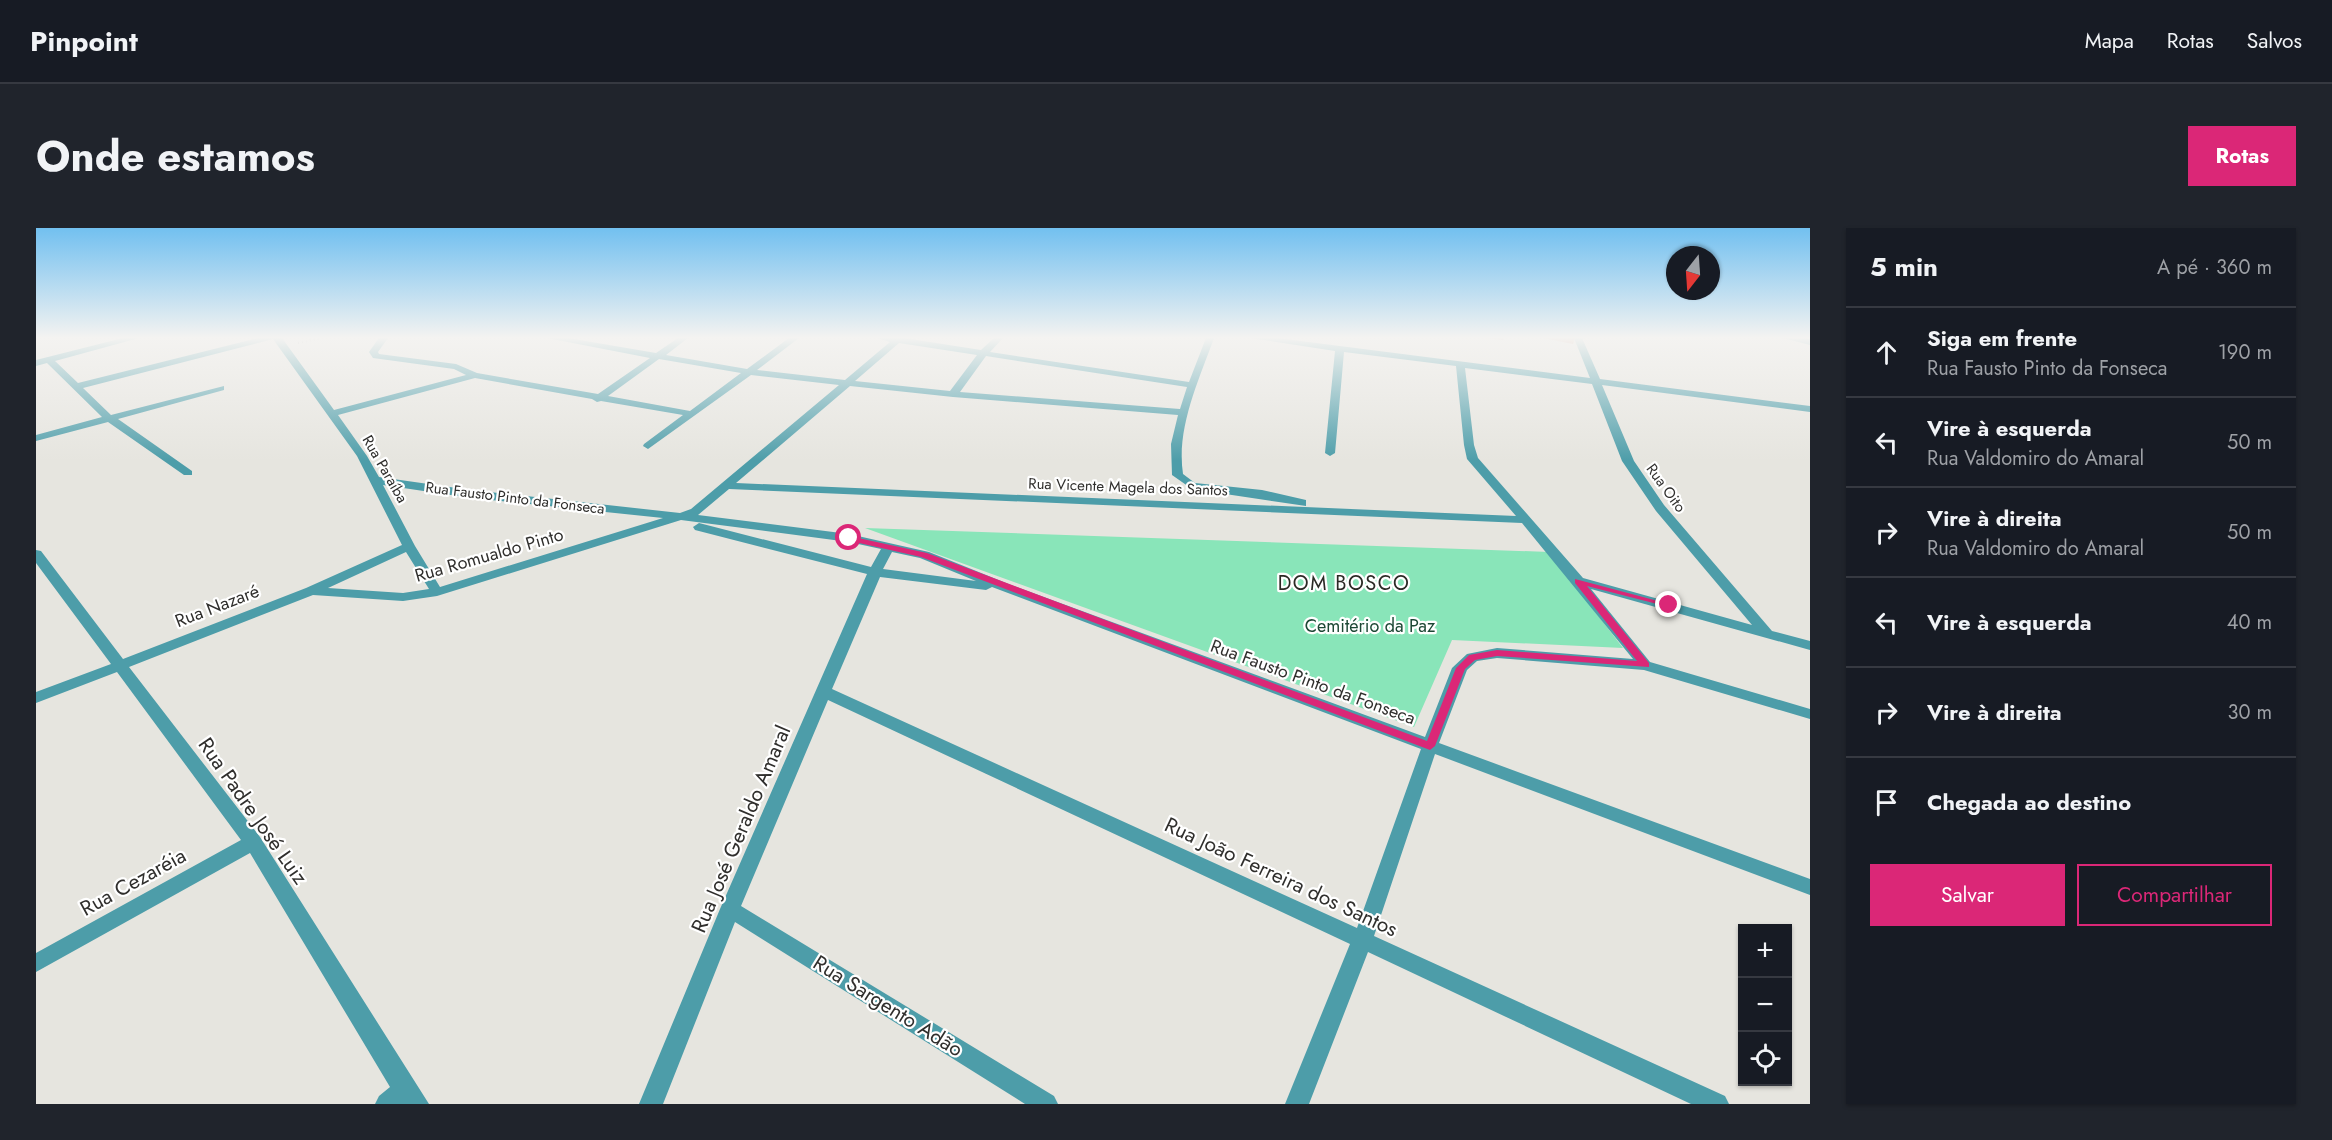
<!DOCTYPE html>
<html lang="pt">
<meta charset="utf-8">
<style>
body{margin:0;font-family:Jost,sans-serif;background:#20242c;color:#f1f3f6}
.controls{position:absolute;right:18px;bottom:18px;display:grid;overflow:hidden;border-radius:0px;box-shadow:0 2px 4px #0004}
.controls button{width:54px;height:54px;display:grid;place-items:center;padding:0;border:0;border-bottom:2px solid #363941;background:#171b24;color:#f1f3f6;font:30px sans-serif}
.compass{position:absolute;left:1630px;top:18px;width:54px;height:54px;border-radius:50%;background:#171b24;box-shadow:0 2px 4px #0004;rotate:197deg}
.stop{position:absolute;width:18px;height:18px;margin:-14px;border:4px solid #db2777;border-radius:50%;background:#fff}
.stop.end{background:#db2777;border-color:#fff;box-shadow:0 2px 6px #0008}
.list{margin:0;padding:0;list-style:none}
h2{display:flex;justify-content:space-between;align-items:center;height:78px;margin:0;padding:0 24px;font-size:26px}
h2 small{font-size:20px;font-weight:400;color:#9ea1a6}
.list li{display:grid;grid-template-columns:39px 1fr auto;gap:18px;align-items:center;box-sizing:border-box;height:90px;padding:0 24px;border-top:2px solid #363941}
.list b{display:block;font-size:22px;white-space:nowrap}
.list p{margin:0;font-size:20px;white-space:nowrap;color:#9ea1a6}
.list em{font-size:20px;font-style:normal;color:#9ea1a6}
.actions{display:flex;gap:12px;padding:18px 24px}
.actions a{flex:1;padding:14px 0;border:2px solid #db2777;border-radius:0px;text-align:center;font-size:21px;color:#db2777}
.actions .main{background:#db2777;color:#fff}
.icon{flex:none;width:33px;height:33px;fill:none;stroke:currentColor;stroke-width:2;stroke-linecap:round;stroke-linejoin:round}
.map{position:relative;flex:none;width:1774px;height:876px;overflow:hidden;border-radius:0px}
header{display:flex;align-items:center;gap:36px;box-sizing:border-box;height:84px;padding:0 30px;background:#171b24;border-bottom:2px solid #363941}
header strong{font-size:28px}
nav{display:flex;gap:33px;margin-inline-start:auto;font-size:21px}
.intro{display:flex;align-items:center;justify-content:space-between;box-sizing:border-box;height:144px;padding:0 36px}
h1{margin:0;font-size:42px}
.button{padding:15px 27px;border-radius:0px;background:#db2777;color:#fff;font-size:21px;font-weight:700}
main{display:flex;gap:36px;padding:0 36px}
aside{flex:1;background:#171b24;border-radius:0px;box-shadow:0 2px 4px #0004}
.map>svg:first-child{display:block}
.green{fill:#89e5b9}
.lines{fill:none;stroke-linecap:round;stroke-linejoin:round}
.path{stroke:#9e9d98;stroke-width:2;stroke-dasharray:1 3;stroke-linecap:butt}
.minor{fill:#4d9da9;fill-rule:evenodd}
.wall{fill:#cf8267}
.route{fill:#db2777}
.labels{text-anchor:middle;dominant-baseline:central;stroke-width:4.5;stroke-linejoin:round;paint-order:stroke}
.far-street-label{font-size:15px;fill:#302f2d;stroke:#fff}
.street-label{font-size:18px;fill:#302f2d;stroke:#fff}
.park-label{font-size:18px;fill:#1c4734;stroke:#fff}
.neighbourhood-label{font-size:20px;letter-spacing:1.5px;fill:#2b2a25;stroke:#fff}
.near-street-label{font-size:21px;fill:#302f2d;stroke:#fff}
</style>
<header>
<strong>Pinpoint</strong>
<nav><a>Mapa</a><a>Rotas</a><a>Salvos</a></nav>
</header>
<div class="intro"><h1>Onde estamos</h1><a class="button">Rotas</a></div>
<main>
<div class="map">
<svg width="1774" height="876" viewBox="0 0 1774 876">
<rect width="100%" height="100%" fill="#e6e5df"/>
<path class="green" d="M829,300L1513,324L1587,420L1416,412L1378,499Z"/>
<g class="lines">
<path class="path" d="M262,115L286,110"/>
<path class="minor" d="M87,110H103L19,133L42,155L222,110H246L298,182L430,147L418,141L337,130L333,124L343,110H352L342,124L343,126L420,136L441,145L562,166L614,130L511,110H532L620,125L642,110H652L630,127L711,141L753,110H763L721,142L809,152L854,114L841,110H868L945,122L958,110H967L954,124L1153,154L1170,110H1178C1163,152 1140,200 1147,246L1159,255L1226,262L1270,272V278L1156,261L1136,247L1135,216L1142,187L917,169L814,158L700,255L1480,288L1431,231L1428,217L1420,138L1308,124L1299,225L1294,228L1289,225L1299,123L1214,110H1241L1554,150L1538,110H1546L1564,151L1774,178V184L1566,157L1598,233L1628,277L1736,403L1774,413V422L1555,361L1614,434L1774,481V491L1608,442L1461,430L1441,433L1431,442L1403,515L1774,651V667L1399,526L1338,708L1689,868L1693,876H1655L1332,724L1273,876H1249L1314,716L792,472L705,678L1018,868L1022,876H989L699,694L627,876H603L684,681L831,346L659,302L657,299L663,295L835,339L845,321L813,314L645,292L401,368L367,373L277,367L93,439L224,609L393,876H339L343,868L354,859L214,625L0,744V725L205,612L81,444L0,475V464L75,436L0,335V322L5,323L87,431L270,360L366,317L321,228L237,111L47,160L75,187L188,158V162L82,191L156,243V247H148L72,194L0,213V207L66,189L11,135L0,138V132ZM863,115L941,127L914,163L819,153ZM950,128L1151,159L1144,181L924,164ZM623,131L705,145L654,183L572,168ZM1429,140L1556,156L1586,233L1620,283L1716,397L1547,350L1442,230L1438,217ZM715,147L803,157L655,281L644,285L435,262L343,249L331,228L302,187L439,150L556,171L561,174L565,173L647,187L608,216L607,218L612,221ZM347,257L435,270L627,290L404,359L379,318ZM693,261L1486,295L1597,431L1461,420L1431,426L1416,440L1389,509L975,357L893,324L813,306L662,287ZM370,324L393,361L367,365L292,360ZM856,324L884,330L940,353L847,341ZM844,349L950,362L956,359L1385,521L1321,700L796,461Z
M1747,110L1774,111V117Z"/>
</g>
<path class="wall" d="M1450,110H1468L1467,112Z
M1507,110H1539L1537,116Z"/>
<linearGradient id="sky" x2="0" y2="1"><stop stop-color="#72c0f0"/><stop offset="0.47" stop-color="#f4f3f1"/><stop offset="1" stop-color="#f4f3f1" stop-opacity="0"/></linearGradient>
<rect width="1774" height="233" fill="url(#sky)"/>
<path class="route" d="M813,308L891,325L1391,513L1420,440L1433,427L1461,422L1601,433L1539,355V351L1637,377L1633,379L1551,358L1613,435V439L1461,428L1439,432L1429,441L1399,518L1394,522L885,329L810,312L809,310Z"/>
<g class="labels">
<g class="far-street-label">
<text transform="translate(349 241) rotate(60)">Rua Paraíba</text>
<text transform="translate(1092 259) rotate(2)">Rua Vicente Magela dos Santos</text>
<text transform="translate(1630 260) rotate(54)">Rua Oito</text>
<text transform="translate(479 270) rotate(7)">Rua Fausto Pinto da Fonseca</text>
</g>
<g class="street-label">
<text transform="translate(453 327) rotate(-16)">Rua Romualdo Pinto</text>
<text transform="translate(181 378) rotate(-21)">Rua Nazaré</text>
<text transform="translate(1277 454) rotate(20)">Rua Fausto Pinto da Fonseca</text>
</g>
<g class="park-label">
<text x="1334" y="398">Cemitério da Paz</text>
</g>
<g class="neighbourhood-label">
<text x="1308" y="355">DOM BOSCO</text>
</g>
<g class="near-street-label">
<text transform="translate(217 583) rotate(55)">Rua Padre José Luiz</text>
<text transform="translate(705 601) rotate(-67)">Rua José Geraldo Amaral</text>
<text transform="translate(1245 649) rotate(25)">Rua João Ferreira dos Santos</text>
<text transform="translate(97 654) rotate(-29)">Rua Cezaréia</text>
<text transform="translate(852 778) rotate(32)">Rua Sargento Adão</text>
</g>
</g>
</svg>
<div class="controls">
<button>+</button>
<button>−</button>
<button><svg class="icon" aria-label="locate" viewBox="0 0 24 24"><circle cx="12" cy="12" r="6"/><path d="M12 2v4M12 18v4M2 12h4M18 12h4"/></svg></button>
</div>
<svg class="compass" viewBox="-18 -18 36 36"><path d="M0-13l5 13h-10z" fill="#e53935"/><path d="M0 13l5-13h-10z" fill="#9ea1a6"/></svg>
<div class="stop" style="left:813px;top:310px"></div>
<div class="stop end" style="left:1633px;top:377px"></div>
</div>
<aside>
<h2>5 min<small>A pé · 360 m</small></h2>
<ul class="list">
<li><svg class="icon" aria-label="ahead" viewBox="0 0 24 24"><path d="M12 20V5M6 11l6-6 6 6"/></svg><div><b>Siga em frente</b><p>Rua Fausto Pinto da Fonseca</p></div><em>190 m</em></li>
<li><svg class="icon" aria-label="left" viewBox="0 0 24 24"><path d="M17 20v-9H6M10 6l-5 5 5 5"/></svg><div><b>Vire à esquerda</b><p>Rua Valdomiro do Amaral</p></div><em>50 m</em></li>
<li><svg class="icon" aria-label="right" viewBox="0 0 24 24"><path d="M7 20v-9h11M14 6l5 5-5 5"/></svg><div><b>Vire à direita</b><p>Rua Valdomiro do Amaral</p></div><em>50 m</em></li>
<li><svg class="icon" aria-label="left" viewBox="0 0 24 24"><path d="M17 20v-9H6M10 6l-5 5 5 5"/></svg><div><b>Vire à esquerda</b></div><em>40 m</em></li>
<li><svg class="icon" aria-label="right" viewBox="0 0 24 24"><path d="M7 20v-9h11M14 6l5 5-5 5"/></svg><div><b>Vire à direita</b></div><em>30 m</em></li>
<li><svg class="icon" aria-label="arrive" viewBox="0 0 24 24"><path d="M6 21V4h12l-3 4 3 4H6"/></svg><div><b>Chegada ao destino</b></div></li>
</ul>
<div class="actions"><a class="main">Salvar</a><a>Compartilhar</a></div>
</aside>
</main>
